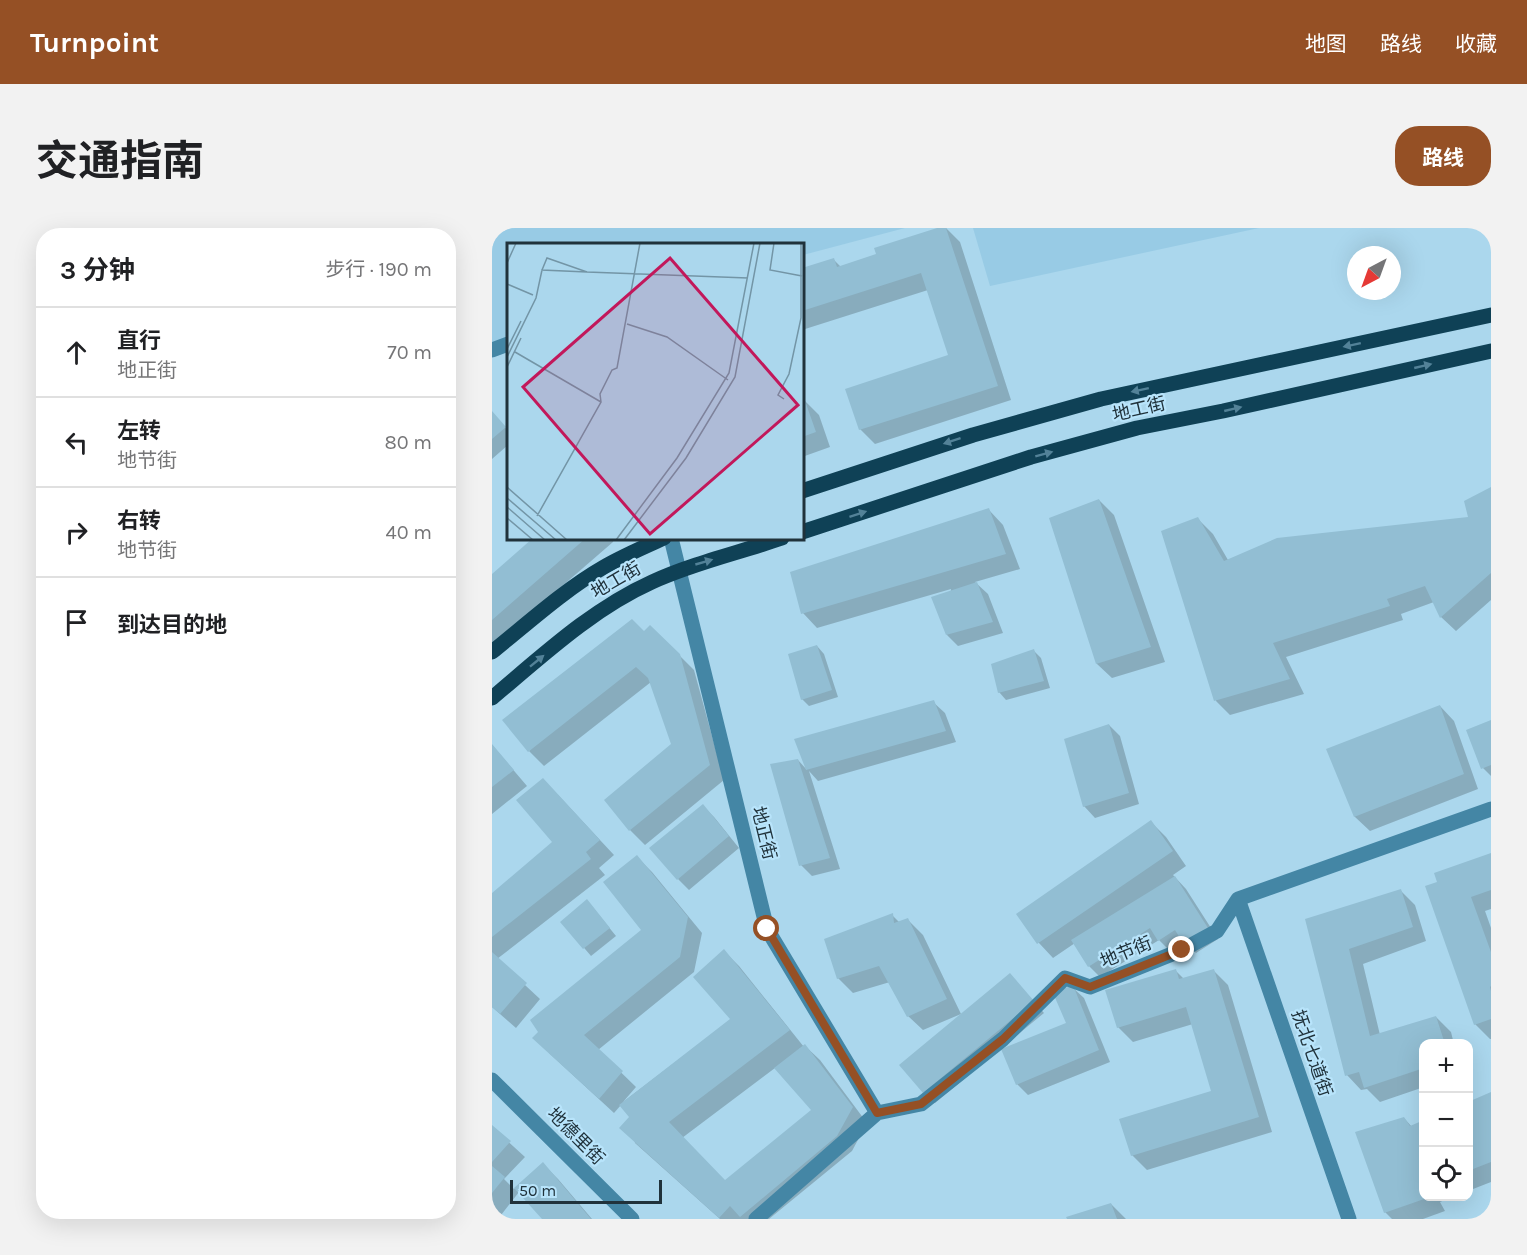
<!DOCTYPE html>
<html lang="zh">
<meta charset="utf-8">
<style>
body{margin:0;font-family:Karla,"Noto Sans SC",sans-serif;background:#f2f2f2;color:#202124}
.controls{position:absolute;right:18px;bottom:18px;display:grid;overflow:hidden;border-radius:12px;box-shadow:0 6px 24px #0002}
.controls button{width:54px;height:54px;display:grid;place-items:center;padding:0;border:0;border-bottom:2px solid #e0e0e0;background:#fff;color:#202124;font:30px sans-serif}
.compass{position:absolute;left:855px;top:18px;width:54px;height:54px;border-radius:50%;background:#fff;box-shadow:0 6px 24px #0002;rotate:221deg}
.scale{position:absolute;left:18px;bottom:15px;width:152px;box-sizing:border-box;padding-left:6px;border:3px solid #20323b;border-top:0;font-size:16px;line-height:21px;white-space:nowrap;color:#20323b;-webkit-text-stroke:4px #b8e4fb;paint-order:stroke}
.stop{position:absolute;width:18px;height:18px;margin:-14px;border:4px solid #955025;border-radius:50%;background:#fff}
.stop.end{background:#955025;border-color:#fff;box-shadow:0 2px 6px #0008}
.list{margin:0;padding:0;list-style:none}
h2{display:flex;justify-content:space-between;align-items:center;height:78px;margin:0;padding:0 24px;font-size:26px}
h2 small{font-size:20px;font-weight:400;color:#757577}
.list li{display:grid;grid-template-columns:39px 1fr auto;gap:18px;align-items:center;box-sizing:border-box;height:90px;padding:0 24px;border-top:2px solid #e0e0e0}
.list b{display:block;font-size:22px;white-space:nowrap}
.list p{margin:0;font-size:20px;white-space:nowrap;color:#757577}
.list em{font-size:20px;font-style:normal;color:#757577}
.icon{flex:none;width:33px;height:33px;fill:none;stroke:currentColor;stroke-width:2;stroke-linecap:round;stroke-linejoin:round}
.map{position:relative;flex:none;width:999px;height:991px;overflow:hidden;border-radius:24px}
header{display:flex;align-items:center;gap:36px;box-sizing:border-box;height:84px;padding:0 30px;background:#955025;color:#fff}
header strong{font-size:28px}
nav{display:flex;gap:33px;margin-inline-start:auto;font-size:21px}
.intro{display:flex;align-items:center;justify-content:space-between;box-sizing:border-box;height:144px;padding:0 36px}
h1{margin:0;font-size:42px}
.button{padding:15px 27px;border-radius:24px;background:#955025;color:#fff;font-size:21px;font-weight:700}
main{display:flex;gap:36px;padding:0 36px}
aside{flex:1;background:#fff;border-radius:24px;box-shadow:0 6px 24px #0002}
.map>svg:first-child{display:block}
.built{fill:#98cbe5}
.shadow{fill:#0003;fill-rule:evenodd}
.building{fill:#92bed3}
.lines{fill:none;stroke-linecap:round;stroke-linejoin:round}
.minor{stroke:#4486a5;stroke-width:15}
.major{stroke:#0f4156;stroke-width:15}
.oneway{fill:#538298}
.route{stroke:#955025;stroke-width:8}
.labels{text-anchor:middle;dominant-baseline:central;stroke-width:4.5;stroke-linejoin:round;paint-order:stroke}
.street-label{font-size:18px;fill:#20323b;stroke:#b8e4fb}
.inset-road{fill:none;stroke:#7395a6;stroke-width:1.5}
.view{fill:#c2185b;fill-opacity:0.15;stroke:#c2185b;stroke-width:3}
.inset-edge{fill:none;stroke:#20323b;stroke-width:3}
</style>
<header>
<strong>Turnpoint</strong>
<nav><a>地图</a><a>路线</a><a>收藏</a></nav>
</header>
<div class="intro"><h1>交通指南</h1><a class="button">路线</a></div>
<main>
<aside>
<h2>3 分钟<small>步行 · 190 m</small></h2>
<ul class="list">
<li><svg class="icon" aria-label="ahead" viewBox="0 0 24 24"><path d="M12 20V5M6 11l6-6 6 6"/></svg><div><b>直行</b><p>地正街</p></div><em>70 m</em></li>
<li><svg class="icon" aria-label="left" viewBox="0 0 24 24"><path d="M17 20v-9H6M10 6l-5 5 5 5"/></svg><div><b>左转</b><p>地节街</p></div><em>80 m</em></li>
<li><svg class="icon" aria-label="right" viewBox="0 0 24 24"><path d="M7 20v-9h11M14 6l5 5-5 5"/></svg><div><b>右转</b><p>地节街</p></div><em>40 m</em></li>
<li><svg class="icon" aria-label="arrive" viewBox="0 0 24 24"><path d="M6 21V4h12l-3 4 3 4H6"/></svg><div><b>到达目的地</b></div></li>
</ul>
</aside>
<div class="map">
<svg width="999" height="991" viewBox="0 0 999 991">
<rect width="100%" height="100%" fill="#abd7ed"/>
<path class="built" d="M0,0H413L311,27L310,16H16V121L0,128Z
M481,0H767L498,58Z"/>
<path class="shadow" d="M449,0H454L468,14L519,172L383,216L368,201L458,128L436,62L310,102V42L342,32L349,39L386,27Z
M312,172L327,187L338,219L310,229V173Z
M0,184L16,203V217L0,231Z
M999,261V372L964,403L949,389L942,374L909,386L911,392L794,429L812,466L738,487L724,473L671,304L706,291L721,306L736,332L978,290Z
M607,272L622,287L673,434L620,450L605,436Z
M497,282L511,297L528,341L483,354L496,366L511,405L466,418L455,407L459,361L325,400L311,385Z
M44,310H122L121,314L0,419V347Z
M152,406L187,427L202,442L232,552L153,617L138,602L114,572L181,517L159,454L52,538L37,523Z
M325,418L332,426L346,469L317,478L310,471Z
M542,423L549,430L558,460L514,472L507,464Z
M441,474L453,485L464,514L326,553L317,543L348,641L320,648L309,637L306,532L315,542L304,512Z
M948,478L962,493L986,561L878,603L863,589L836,522Z
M999,494V548L991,540Z
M617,497L628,508L647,576L603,590L592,578Z
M0,517L35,558L0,586Z
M66,567L122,627L107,640L113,647L5,731L48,771L24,800L0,779V667L62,615Z
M211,578L222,589L247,620L197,662L186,651Z
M659,594L674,609L694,638L681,647L694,661L726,711L704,725L693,714L678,723L667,712L608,749L597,738L583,715L561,730L547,715L526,686Z
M999,627V681L993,683L999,700V811H998L983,796L947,654Z
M145,629L160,644L210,705L202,744L106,822L144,859L131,874L240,791L232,723L247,738L312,819L313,818L328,832L375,895L360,923L277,991H228L143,915L138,889L129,877L122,885L57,825L151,702ZM283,840L321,882L233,954L190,910Z
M909,663L923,677L934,713L871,736L888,807L944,789L959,804L962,816H932V859L888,874L875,861L869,862L855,847L814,692Z
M102,681L124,708L99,728L70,694Z
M400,687L408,695L416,692L431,707L469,786L431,802L416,788L398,754L361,765L346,750Z
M721,742L736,757L780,904L655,942L640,927L721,864L701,796L641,814L626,799L684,743L692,751Z
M518,747L552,785L443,875L432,864Z
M580,759L592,770L618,834L536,867L525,856L576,796Z
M999,866V954L976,963V875Z
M912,890L920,899L932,968H962L948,974L953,983L931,991H900L893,984Z
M0,899L33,929L12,951L22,961L51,936L66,951L100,991H52L27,964L6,991H0Z
M619,976L634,991H577Z"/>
<path class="building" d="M445,0H454L506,158L367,202L353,161L456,127L429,45L310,83V40L342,30L345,39L384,26L382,20Z
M312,170L324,204L310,209V171Z
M0,183L14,199L0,211Z
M999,259V345L948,390L933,358L895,371L898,378L781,415L798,451L722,473L669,303L706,289L732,333L785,310L976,289L972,273Z
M607,271L659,419L604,436L557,290Z
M497,280L514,326L309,386L298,344Z
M41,310H94L0,392V346Z
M485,354L501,394L454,407L439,369Z
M140,391L152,403L158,397L188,426L218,537L137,603L112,572L179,516L156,450L144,439L36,524L10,492Z
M325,417L340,462L309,472L296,426Z
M542,421L552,453L506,465L499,436Z
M442,472L454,503L314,542L302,511Z
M948,477L972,546L862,589L834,521Z
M999,492V537L989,541L974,502Z
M617,496L637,565L591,579L572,511Z
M0,516L22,542L0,559Z
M306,531L338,630L307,638L278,536Z
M51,550L108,612L94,624L99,631L0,709V665L60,614L24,572Z
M211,576L237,608L185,652L157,620Z
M659,592L681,623L545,716L524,686Z
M999,625V662L979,669L999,724V758L998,759L999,763V791L982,797L933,658L945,654L942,645Z
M145,627L196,689L188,729L92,807L131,843L107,871L40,810L46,804L38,792L149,702L111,654Z
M683,648L716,700L691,715L683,702L666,713L658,700L596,739L579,712Z
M909,661L921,699L857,721L878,808L944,788L953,816H932V840L872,860L867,844L853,848L813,691Z
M95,671L118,700L91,721L68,694Z
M401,685L402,695L416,690L455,771L415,789L387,738L345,751L332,711Z
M232,721L298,802L177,894L233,952L319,882L282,840L313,816L361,879L345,908L248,989L238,978L227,990L127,900L137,889L127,877L238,791L201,749Z
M0,724L35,755L8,786L0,779Z
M684,741L687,751L722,741L767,889L639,928L627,891L719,863L694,779L625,800L613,762Z
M518,745L542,773L431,865L407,837Z
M581,757L607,822L524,857L509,821L574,795L561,765Z
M999,864V934L976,943V874Z
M912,889L918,898L932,892V968L938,969L892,985L863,904Z
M0,897L19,913L0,934Z
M51,934L99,991H50L22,960Z
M0,938L13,949L0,965Z
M619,975L625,991H575L574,989Z"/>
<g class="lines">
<path class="minor" d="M0,122L16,116
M179,310L275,701L385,885
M746,671L857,991
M0,852L140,991
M264,991L385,885L429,876L511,811L573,750L598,759L690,722L725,703L746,671L999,581"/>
<path class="major" d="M310,263L481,207L609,171L999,87
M310,304L539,229L645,200L731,183L999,123
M0,424C36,395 72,362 112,339C131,328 152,319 172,310
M0,470C50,428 100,381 160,354C201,335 247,325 290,310"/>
</g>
<defs><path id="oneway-solid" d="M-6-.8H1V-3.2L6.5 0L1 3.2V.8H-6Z" transform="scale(1.5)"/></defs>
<g class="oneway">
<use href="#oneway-solid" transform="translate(860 117) rotate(168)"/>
<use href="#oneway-solid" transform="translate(931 138) rotate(-13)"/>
<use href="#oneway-solid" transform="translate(648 162) rotate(168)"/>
<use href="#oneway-solid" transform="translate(741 181) rotate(-13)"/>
<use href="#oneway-solid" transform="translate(460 213) rotate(162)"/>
<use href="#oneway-solid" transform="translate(552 226) rotate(-15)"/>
<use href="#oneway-solid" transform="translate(366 286) rotate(-18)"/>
<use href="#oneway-solid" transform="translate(212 334) rotate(-16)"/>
<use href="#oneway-solid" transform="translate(45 433) rotate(-39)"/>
</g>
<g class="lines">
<path class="route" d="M275,701L385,885L429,876L511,811L573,750L598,759L690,722"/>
</g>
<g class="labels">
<g class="street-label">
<text transform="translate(647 181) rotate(-13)">地工街</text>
<text transform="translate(124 352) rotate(-30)">地工街</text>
<text transform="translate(272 605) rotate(76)">地正街</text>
<text transform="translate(634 724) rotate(-22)">地节街</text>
<text transform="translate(820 825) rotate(71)">抚北七道街</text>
<text transform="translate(84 908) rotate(45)">地德里街</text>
</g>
</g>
<g transform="translate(15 15)">
<rect width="297" height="297" fill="#abd7ed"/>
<path class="inset-road" d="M267,0L263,27L295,33M0,20L9,0M80,29L35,27L40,15L80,29L241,35M0,41L26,52M120,81L160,94L221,137M0,106L14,78M8,109L94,159M0,114L29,55L35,27M0,124L14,95M277,156L271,152L282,131L294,75V0M0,244L60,297M0,255L49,297M0,264L38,297M30,273L94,159L93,151L105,127L110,125L133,0M0,275L26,297M109,297L170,215L222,130L247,0M117,297L179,215L228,134L253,0"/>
<path class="view" d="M163,15L291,162L143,291L16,144Z"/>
<rect width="297" height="297" class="inset-edge"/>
</g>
</svg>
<div class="controls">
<button>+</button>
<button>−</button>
<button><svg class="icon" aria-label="locate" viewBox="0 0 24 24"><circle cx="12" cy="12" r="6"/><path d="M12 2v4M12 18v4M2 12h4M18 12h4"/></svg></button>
</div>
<svg class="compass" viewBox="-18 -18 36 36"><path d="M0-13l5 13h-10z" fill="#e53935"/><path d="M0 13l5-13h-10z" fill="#757577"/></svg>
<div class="scale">50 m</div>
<div class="stop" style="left:275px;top:701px"></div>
<div class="stop end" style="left:690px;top:722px"></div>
</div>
</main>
